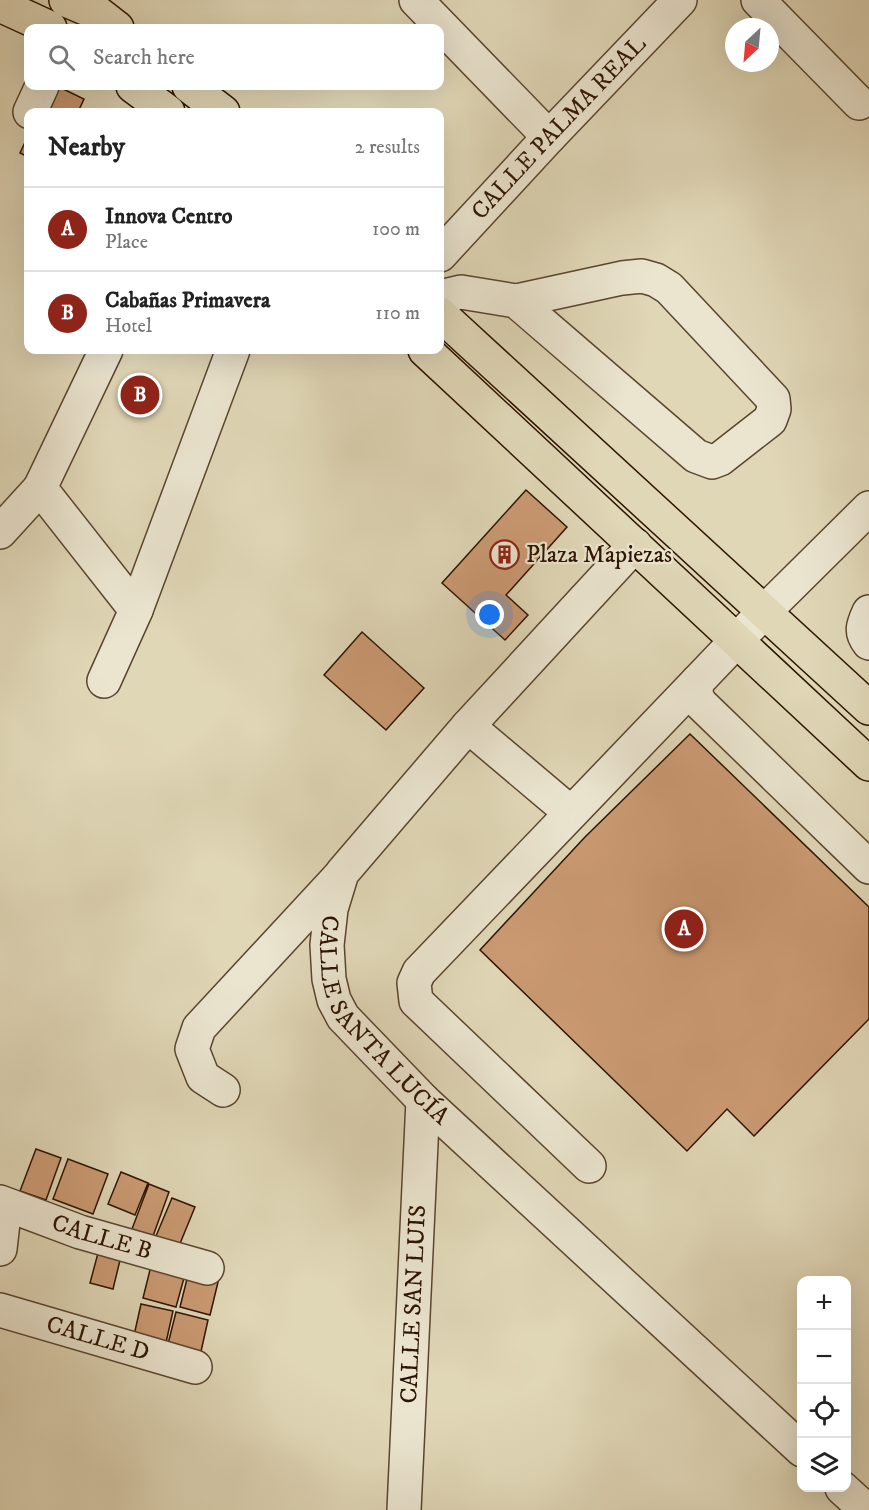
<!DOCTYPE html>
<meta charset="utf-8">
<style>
body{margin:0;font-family:"IM FELL DW Pica",serif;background:#f2f2f2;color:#222}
.controls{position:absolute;right:18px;bottom:18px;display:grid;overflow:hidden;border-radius:12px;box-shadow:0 6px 24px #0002}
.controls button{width:54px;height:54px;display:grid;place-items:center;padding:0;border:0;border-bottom:2px solid #e0e0e0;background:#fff;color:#222;font:30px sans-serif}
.compass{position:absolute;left:725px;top:18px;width:54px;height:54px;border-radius:50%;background:#fff;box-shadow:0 6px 24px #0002;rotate:206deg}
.you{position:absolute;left:490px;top:615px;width:21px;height:21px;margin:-15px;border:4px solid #fff;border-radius:50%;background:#1a73e8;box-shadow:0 0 0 9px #1a73e833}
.badge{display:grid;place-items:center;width:39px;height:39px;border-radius:50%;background:#8f2418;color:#fff;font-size:20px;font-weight:700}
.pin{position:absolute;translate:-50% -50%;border:3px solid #fff;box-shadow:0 2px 6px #0006}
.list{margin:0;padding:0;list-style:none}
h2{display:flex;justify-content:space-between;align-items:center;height:78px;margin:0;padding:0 24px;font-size:26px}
h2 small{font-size:20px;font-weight:400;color:#767676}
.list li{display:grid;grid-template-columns:39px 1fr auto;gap:18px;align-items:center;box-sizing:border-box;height:84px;padding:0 24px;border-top:2px solid #e0e0e0}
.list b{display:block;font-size:22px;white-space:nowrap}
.list p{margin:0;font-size:20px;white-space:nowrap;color:#767676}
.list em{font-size:20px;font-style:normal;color:#767676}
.icon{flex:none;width:33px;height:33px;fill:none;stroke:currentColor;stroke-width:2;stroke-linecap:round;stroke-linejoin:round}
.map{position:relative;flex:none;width:869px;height:1510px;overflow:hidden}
.search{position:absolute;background:#fff;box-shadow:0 6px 24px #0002;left:24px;top:24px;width:420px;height:66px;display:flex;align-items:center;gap:15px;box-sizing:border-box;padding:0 21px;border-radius:12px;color:#767676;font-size:22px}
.panel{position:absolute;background:#fff;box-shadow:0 6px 24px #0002;left:24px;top:108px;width:420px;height:246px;border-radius:12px}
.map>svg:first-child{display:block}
.building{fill:#cb9a73;stroke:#2d1400;stroke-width:1.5}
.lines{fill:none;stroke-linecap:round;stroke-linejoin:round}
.minor-casing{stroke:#5a452e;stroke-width:36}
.major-casing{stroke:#2d1400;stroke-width:36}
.minor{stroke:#ebe5d0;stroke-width:33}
.major{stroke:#e0d7b7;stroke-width:33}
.labels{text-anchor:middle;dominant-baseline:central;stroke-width:4.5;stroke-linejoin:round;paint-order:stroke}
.street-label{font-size:24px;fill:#2d1400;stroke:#ebe5d0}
.poi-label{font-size:24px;fill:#2d1400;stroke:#ebe5d0;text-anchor:start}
</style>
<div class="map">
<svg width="869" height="1510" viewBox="0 0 869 1510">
<rect width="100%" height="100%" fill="#e0d7b7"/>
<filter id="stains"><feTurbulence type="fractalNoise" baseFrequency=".00333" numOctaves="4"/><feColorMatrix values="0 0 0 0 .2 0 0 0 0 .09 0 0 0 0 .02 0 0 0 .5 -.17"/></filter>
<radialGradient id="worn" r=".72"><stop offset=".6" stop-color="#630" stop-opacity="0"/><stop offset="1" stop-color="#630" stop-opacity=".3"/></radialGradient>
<path class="building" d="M57,86L84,99L78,112H40Z
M28,136V157L20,153Z
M526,490L567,527L506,595L528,615L505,640L442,583Z
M362,632L424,688L386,730L324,675Z
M690,734L869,907V1019L754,1136L727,1109L687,1151L480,950L585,837Z
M36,1149L61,1158L46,1200L20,1191Z
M68,1159L108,1174L93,1214L53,1199Z
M121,1172L148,1183L135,1215L108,1204Z
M149,1184L169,1192L153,1236L132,1229Z
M172,1198L195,1207L179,1246L156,1236Z
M101,1242L123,1248L113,1289L90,1283Z
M153,1258L187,1267L176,1307L143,1298Z
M190,1267L220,1274L210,1315L180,1307Z
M141,1304L173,1311L165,1347L133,1340Z
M176,1312L208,1320L200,1356L167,1348Z"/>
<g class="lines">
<defs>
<g id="minor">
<path d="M416,0L549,137"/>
<path d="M758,0L859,103"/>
<path d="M30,112L42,86"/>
<path id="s1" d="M440,255L549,137L680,0"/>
<path d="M440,297L461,292L516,301L622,278L642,276L656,280L669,288L773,399L774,409L770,420L720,459L712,462L696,456L516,301"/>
<path d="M106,350L40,488L136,610L233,350"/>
<path d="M869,508L763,613L698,681L695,693L700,703L869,867"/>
<path d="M0,532L40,488"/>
<path id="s2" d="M635,545L468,726L342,873L331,909L327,945L329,979L334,1000L343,1017L423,1100L802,1450"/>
<path d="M869,612C863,625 860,632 869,643"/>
<path d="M104,681L136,610"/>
<path d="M468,726L571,813"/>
<path d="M223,1090L203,1077L192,1049L199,1028L339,877"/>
<path d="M589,1166L416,1001L414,983L419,972L698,681"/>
<path id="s3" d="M0,1202L80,1232L207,1268"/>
<path d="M0,1249L5,1205"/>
<path id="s4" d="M0,1310L195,1367"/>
<path d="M842,1488L866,1510"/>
<path id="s5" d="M404,1510L423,1100"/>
</g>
<path id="major" d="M66,0L99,14L117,28
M0,5L50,28
M133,86L168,112
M189,86L223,112
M440,314L869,708
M425,350L869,764"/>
</defs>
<use href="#minor" class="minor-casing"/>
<use href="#major" class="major-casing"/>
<use href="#minor" class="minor"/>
<use href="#major" class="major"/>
</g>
<defs>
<symbol id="building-ring" viewBox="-11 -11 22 22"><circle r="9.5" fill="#ebe5d0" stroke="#8f2418" stroke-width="1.5"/><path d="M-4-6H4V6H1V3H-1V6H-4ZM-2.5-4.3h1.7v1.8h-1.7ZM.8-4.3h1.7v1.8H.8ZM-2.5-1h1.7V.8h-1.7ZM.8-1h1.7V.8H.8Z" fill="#8f2418"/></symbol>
</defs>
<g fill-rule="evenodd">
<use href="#building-ring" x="488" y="538" width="33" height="33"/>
</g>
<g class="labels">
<g class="street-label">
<text stroke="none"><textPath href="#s1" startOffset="174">CALLE PALMA REAL</textPath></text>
<text stroke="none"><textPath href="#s2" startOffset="609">CALLE SANTA LUCÍA</textPath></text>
<text stroke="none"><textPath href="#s3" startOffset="108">CALLE B</textPath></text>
<text stroke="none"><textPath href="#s5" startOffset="206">CALLE SAN LUIS</textPath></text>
<text stroke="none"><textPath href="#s4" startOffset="102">CALLE D</textPath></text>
</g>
<g class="poi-label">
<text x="526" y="555">Plaza Mapiezas</text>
</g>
</g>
<rect width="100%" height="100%" filter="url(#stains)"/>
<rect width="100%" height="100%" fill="url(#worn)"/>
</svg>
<div class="controls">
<button>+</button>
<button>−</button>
<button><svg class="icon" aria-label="locate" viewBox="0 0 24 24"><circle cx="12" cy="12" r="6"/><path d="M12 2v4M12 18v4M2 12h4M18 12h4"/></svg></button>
<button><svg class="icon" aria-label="layers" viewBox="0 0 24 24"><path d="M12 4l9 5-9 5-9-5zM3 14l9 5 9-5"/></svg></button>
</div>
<svg class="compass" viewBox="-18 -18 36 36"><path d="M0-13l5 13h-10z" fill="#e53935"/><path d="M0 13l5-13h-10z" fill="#767676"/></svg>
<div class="you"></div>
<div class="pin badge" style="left:684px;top:929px">A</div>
<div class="pin badge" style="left:140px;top:395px">B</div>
<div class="search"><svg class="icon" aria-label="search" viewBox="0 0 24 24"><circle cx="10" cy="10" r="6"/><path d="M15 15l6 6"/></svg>Search here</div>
<section class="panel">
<h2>Nearby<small>2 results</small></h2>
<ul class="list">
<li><span class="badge">A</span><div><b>Innova Centro</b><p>Place</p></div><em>100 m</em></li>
<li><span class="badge">B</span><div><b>Cabañas Primavera</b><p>Hotel</p></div><em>110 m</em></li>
</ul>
</section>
</div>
